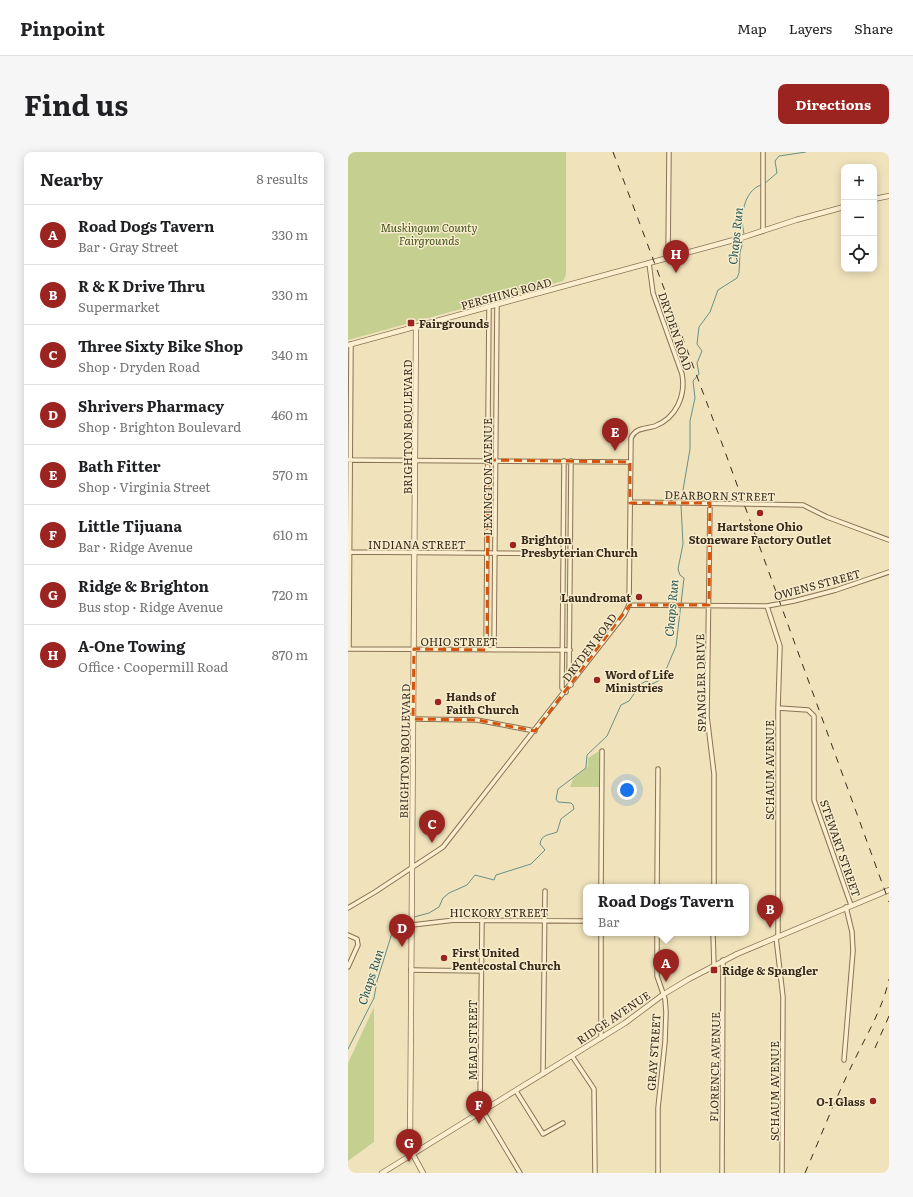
<!DOCTYPE html>
<meta charset="utf-8">
<style>
body{margin:0;font-family:Literata,serif;background:#f6f6f6;color:#202124}
.controls{position:absolute;right:12px;top:12px;display:grid;overflow:hidden;border-radius:8px;box-shadow:0 2px 10px #0003}
.controls button{width:36px;height:36px;display:grid;place-items:center;padding:0;border:0;border-bottom:1px solid #e0e0e0;background:#fff;color:#202124;font:20px sans-serif}
.you{position:absolute;left:279px;top:638px;width:14px;height:14px;margin:-10px;border:3px solid #fff;border-radius:50%;background:#1a73e8;box-shadow:0 0 0 6px #1a73e833}
.badge{display:grid;place-items:center;width:26px;height:26px;border-radius:50%;background:#9b2421;color:#fff;font-size:13px;font-weight:700}
.pin{position:absolute;translate:-50% -33px;filter:drop-shadow(0 1px 2px #0008)}
.pin::after{content:'';position:absolute;top:21px;width:14px;height:12px;background:inherit;clip-path:polygon(0 0,100% 0,50% 100%)}
.popup{position:absolute;left:235px;top:732px;width:166px;height:52px;box-sizing:border-box;display:grid;place-content:center;border-radius:8px;background:#fff;filter:drop-shadow(0 1px 3px #0005);font-size:13px;white-space:nowrap;color:#757577}
.popup b{font-size:15px;color:#202124}
.popup::after{content:'';position:absolute;left:50%;top:100%;margin-left:-8px;border:8px solid transparent;border-top-color:#fff}
.list{margin:0;padding:0;list-style:none}
h2{display:flex;justify-content:space-between;align-items:center;height:52px;margin:0;padding:0 16px;font-size:17px}
h2 small{font-size:13px;font-weight:400;color:#757577}
.list li{display:grid;grid-template-columns:26px 1fr auto;gap:12px;align-items:center;box-sizing:border-box;height:60px;padding:0 16px;border-top:1px solid #e0e0e0}
.list b{display:block;font-size:15px;white-space:nowrap}
.list p{margin:0;font-size:13px;white-space:nowrap;color:#757577}
.list em{font-size:13px;font-style:normal;color:#757577}
.icon{flex:none;width:22px;height:22px;fill:none;stroke:currentColor;stroke-width:2;stroke-linecap:round;stroke-linejoin:round}
.map{position:relative;flex:none;width:541px;height:1021px;overflow:hidden;border-radius:8px}
header{display:flex;align-items:center;gap:24px;box-sizing:border-box;height:56px;padding:0 20px;background:#fff;border-bottom:1px solid #e0e0e0}
header strong{font-size:19px}
nav{display:flex;gap:22px;margin-inline-start:auto;font-size:14px}
.intro{display:flex;align-items:center;justify-content:space-between;box-sizing:border-box;height:96px;padding:0 24px}
h1{margin:0;font-size:28px}
.button{padding:10px 18px;border-radius:8px;background:#9b2421;color:#fff;font-size:14px;font-weight:700}
main{display:flex;gap:24px;padding:0 24px}
aside{flex:1;background:#fff;border-radius:8px;box-shadow:0 2px 10px #0003}
.map>svg:first-child{display:block}
.green{fill:#c5cf90}
.lines{fill:none;stroke-linecap:round;stroke-linejoin:round}
.stream{stroke:#678f87;stroke-width:1}
.minor-casing{stroke:#897255;stroke-width:5.5}
.tertiary-casing{stroke:#897255;stroke-width:6}
.minor{stroke:#fbefcf;stroke-width:3.5}
.tertiary{stroke:#fbefcf;stroke-width:4.5}
.rail{stroke:#37291a;stroke-width:1;stroke-dasharray:7 7;stroke-linecap:butt}
.marked{fill:none;stroke:#d6540d;stroke-width:3;stroke-dasharray:8 5;stroke-linejoin:round}
.poi-dot{fill:#9b2421;stroke:#f7eccc;stroke-width:1.5}
.labels{text-anchor:middle;dominant-baseline:central;stroke-width:3;stroke-linejoin:round;paint-order:stroke}
.park-label{font-size:11px;font-style:italic;fill:#455520;stroke:#f7eccc}
.street-label{font-size:11px;fill:#37291a;stroke:#f7eccc}
.poi-label{font-size:11px;font-weight:bold;fill:#37291a;stroke:#f7eccc;text-anchor:start}
.water-label{font-size:12px;font-style:italic;fill:#285857;stroke:#f7eccc}
</style>
<header>
<strong>Pinpoint</strong>
<nav><a>Map</a><a>Layers</a><a>Share</a></nav>
</header>
<div class="intro"><h1>Find us</h1><a class="button">Directions</a></div>
<main>
<aside>
<h2>Nearby<small>8 results</small></h2>
<ul class="list">
<li><span class="badge">A</span><div><b>Road Dogs Tavern</b><p>Bar · Gray Street</p></div><em>330 m</em></li>
<li><span class="badge">B</span><div><b>R &amp; K Drive Thru</b><p>Supermarket</p></div><em>330 m</em></li>
<li><span class="badge">C</span><div><b>Three Sixty Bike Shop</b><p>Shop · Dryden Road</p></div><em>340 m</em></li>
<li><span class="badge">D</span><div><b>Shrivers Pharmacy</b><p>Shop · Brighton Boulevard</p></div><em>460 m</em></li>
<li><span class="badge">E</span><div><b>Bath Fitter</b><p>Shop · Virginia Street</p></div><em>570 m</em></li>
<li><span class="badge">F</span><div><b>Little Tijuana</b><p>Bar · Ridge Avenue</p></div><em>610 m</em></li>
<li><span class="badge">G</span><div><b>Ridge &amp; Brighton</b><p>Bus stop · Ridge Avenue</p></div><em>720 m</em></li>
<li><span class="badge">H</span><div><b>A-One Towing</b><p>Office · Coopermill Road</p></div><em>870 m</em></li>
</ul>
</aside>
<div class="map">
<svg width="541" height="1021" viewBox="0 0 541 1021">
<rect width="100%" height="100%" fill="#f0e3bc"/>
<path class="green" d="M0,0H218V123L215,129L0,188Z
M251,599V635H222L225,627L240,615V606Z
M26,855V990L0,1009V911Z"/>
<g class="lines">
<path class="stream" d="M416,32L429,21L427,9L431,4L458,0
M396,82C392,66 395,39 413,33
M333,350L342,297V269L347,246L345,229L351,222L349,211L354,199L349,192L351,175L362,160L370,138L389,126L391,121L392,100L396,87
M66,765L81,761L91,755L95,746L101,741L119,733L127,723L146,728L148,723L183,712L197,698L192,692C193,682 202,683 209,680L213,667L226,657L225,653L223,651L210,650L208,647L210,637L238,616L239,603L259,584L273,553L281,549L293,532L298,529L304,532L314,527L328,494L336,426L332,423L330,417L335,392L333,353
M0,897L26,846L29,829L44,781L56,767L63,765"/>
<defs>
<path id="minor" d="M415,79V0
M320,106L321,0
M0,308L282,310
M216,309L214,536L218,540
M223,309L221,527L223,533
M282,350L455,353L479,365L541,388
M362,351L359,564L366,622V735
M1,400L281,402
M281,453L419,454L446,449L488,438L541,420
M419,454L432,494L430,556V784
M0,497L222,498
M1,497L3,192
M138,498L141,155
M146,498L149,152
M430,556L460,558L466,564V648L503,753
M65,567L129,568L187,579
M253,735L254,599
M309,735L310,617
M0,756L27,740L95,695L276,463L281,453L283,286C288,275 298,277 307,274C328,266 338,244 334,222L305,141L301,111
M134,768L132,954L172,1021
M64,773L107,768L238,769
M309,781V824L317,847L318,860L317,890L310,956V1021
M365,781L366,814
M0,783L9,787L10,793L0,815
M428,785L435,845L434,1021
M63,818L133,819
M253,886V781
M224,904L246,937L247,1021
M496,908L505,799L504,780L498,755
M195,922L197,739
M168,939L195,982L215,971
M374,1021L375,808"/>
<path id="tertiary" d="M526,47L541,44
M68,174L62,997L75,1021
M0,193L393,86L448,68L496,55
M34,1021L277,871L316,842L341,827L389,802L541,738"/>
</defs>
<use href="#minor" class="minor-casing"/>
<use href="#tertiary" class="tertiary-casing"/>
<use href="#minor" class="minor"/>
<use href="#tertiary" class="tertiary"/>
<path class="rail" d="M265,0L372,286L541,750
M527,896L541,864
M457,1021C473,984 488,945 506,909C519,882 535,856 541,827"/>
</g>
<path class="marked" d="M140,308L282,310V351H362L361,453H282L187,579L129,568L65,567L66,497L139,498Z"/>
<g class="poi-dot">
<rect x="59" y="167" width="8" height="8" rx="2"/>
<circle cx="412" cy="361" r="4"/>
<circle cx="165" cy="393" r="4"/>
<circle cx="291" cy="445" r="4"/>
<circle cx="249" cy="528" r="4"/>
<circle cx="90" cy="550" r="4"/>
<circle cx="96" cy="806" r="4"/>
<rect x="362" y="814" width="8" height="8" rx="2"/>
<circle cx="525" cy="949" r="4"/>
</g>
<g class="labels">
<g class="park-label">
<text x="81" y="75">Muskingum County<tspan x="81" dy="13">Fairgrounds</tspan></text>
</g>
<g class="street-label">
<text transform="translate(158 141) rotate(-15)">PERSHING ROAD</text>
<text transform="translate(328 179) rotate(71)">DRYDEN ROAD</text>
<text transform="translate(59 275) rotate(-90)">BRIGHTON BOULEVARD</text>
<text transform="translate(139 325) rotate(-90)">LEXINGTON AVENUE</text>
<text transform="translate(372 343) rotate(1)">DEARBORN STREET</text>
<text x="69" y="392">INDIANA STREET</text>
<text transform="translate(469 432) rotate(-15)">OWENS STREET</text>
<text x="111" y="489">OHIO STREET</text>
<text transform="translate(241 495) rotate(-53)">DRYDEN ROAD</text>
<text transform="translate(352 531) rotate(-91)">SPANGLER DRIVE</text>
<text transform="translate(56 599) rotate(-89)">BRIGHTON BOULEVARD</text>
<text transform="translate(421 618) rotate(-90)">SCHAUM AVENUE</text>
<text transform="translate(493 696) rotate(71)">STEWART STREET</text>
<text x="151" y="760">HICKORY STREET</text>
<text transform="translate(265 865) rotate(-34)">RIDGE AVENUE</text>
<text transform="translate(124 888) rotate(-90)">MEAD STREET</text>
<text transform="translate(305 900) rotate(-86)">GRAY STREET</text>
<text transform="translate(366 915) rotate(-89)">FLORENCE AVENUE</text>
<text transform="translate(426 939) rotate(-90)">SCHAUM AVENUE</text>
</g>
<g class="poi-label">
<text x="71" y="171">Fairgrounds</text>
<text x="412" y="374" text-anchor="middle">Hartstone Ohio<tspan x="412" dy="13">Stoneware Factory Outlet</tspan></text>
<text x="173" y="387">Brighton<tspan x="173" dy="13">Presbyterian Church</tspan></text>
<text x="283" y="445" text-anchor="end">Laundromat</text>
<text x="257" y="522">Word of Life<tspan x="257" dy="13">Ministries</tspan></text>
<text x="98" y="544">Hands of<tspan x="98" dy="13">Faith Church</tspan></text>
<text x="104" y="800">First United<tspan x="104" dy="13">Pentecostal Church</tspan></text>
<text x="374" y="818">Ridge &amp; Spangler</text>
<text x="517" y="949" text-anchor="end">O-I Glass</text>
</g>
<g class="water-label">
<text transform="translate(387 84) rotate(-84)">Chaps Run</text>
<text transform="translate(323 456) rotate(-85)">Chaps Run</text>
<text transform="translate(22 825) rotate(-72)">Chaps Run</text>
</g>
</g>
</svg>
<div class="controls">
<button>+</button>
<button>−</button>
<button><svg class="icon" aria-label="locate" viewBox="0 0 24 24"><circle cx="12" cy="12" r="6"/><path d="M12 2v4M12 18v4M2 12h4M18 12h4"/></svg></button>
</div>
<div class="you"></div>
<div class="pin badge" style="left:318px;top:830px">A</div>
<div class="popup"><b>Road Dogs Tavern</b>Bar</div>
<div class="pin badge" style="left:422px;top:776px">B</div>
<div class="pin badge" style="left:84px;top:691px">C</div>
<div class="pin badge" style="left:54px;top:795px">D</div>
<div class="pin badge" style="left:267px;top:299px">E</div>
<div class="pin badge" style="left:131px;top:972px">F</div>
<div class="pin badge" style="left:61px;top:1010px">G</div>
<div class="pin badge" style="left:328px;top:121px">H</div>
</div>
</main>
